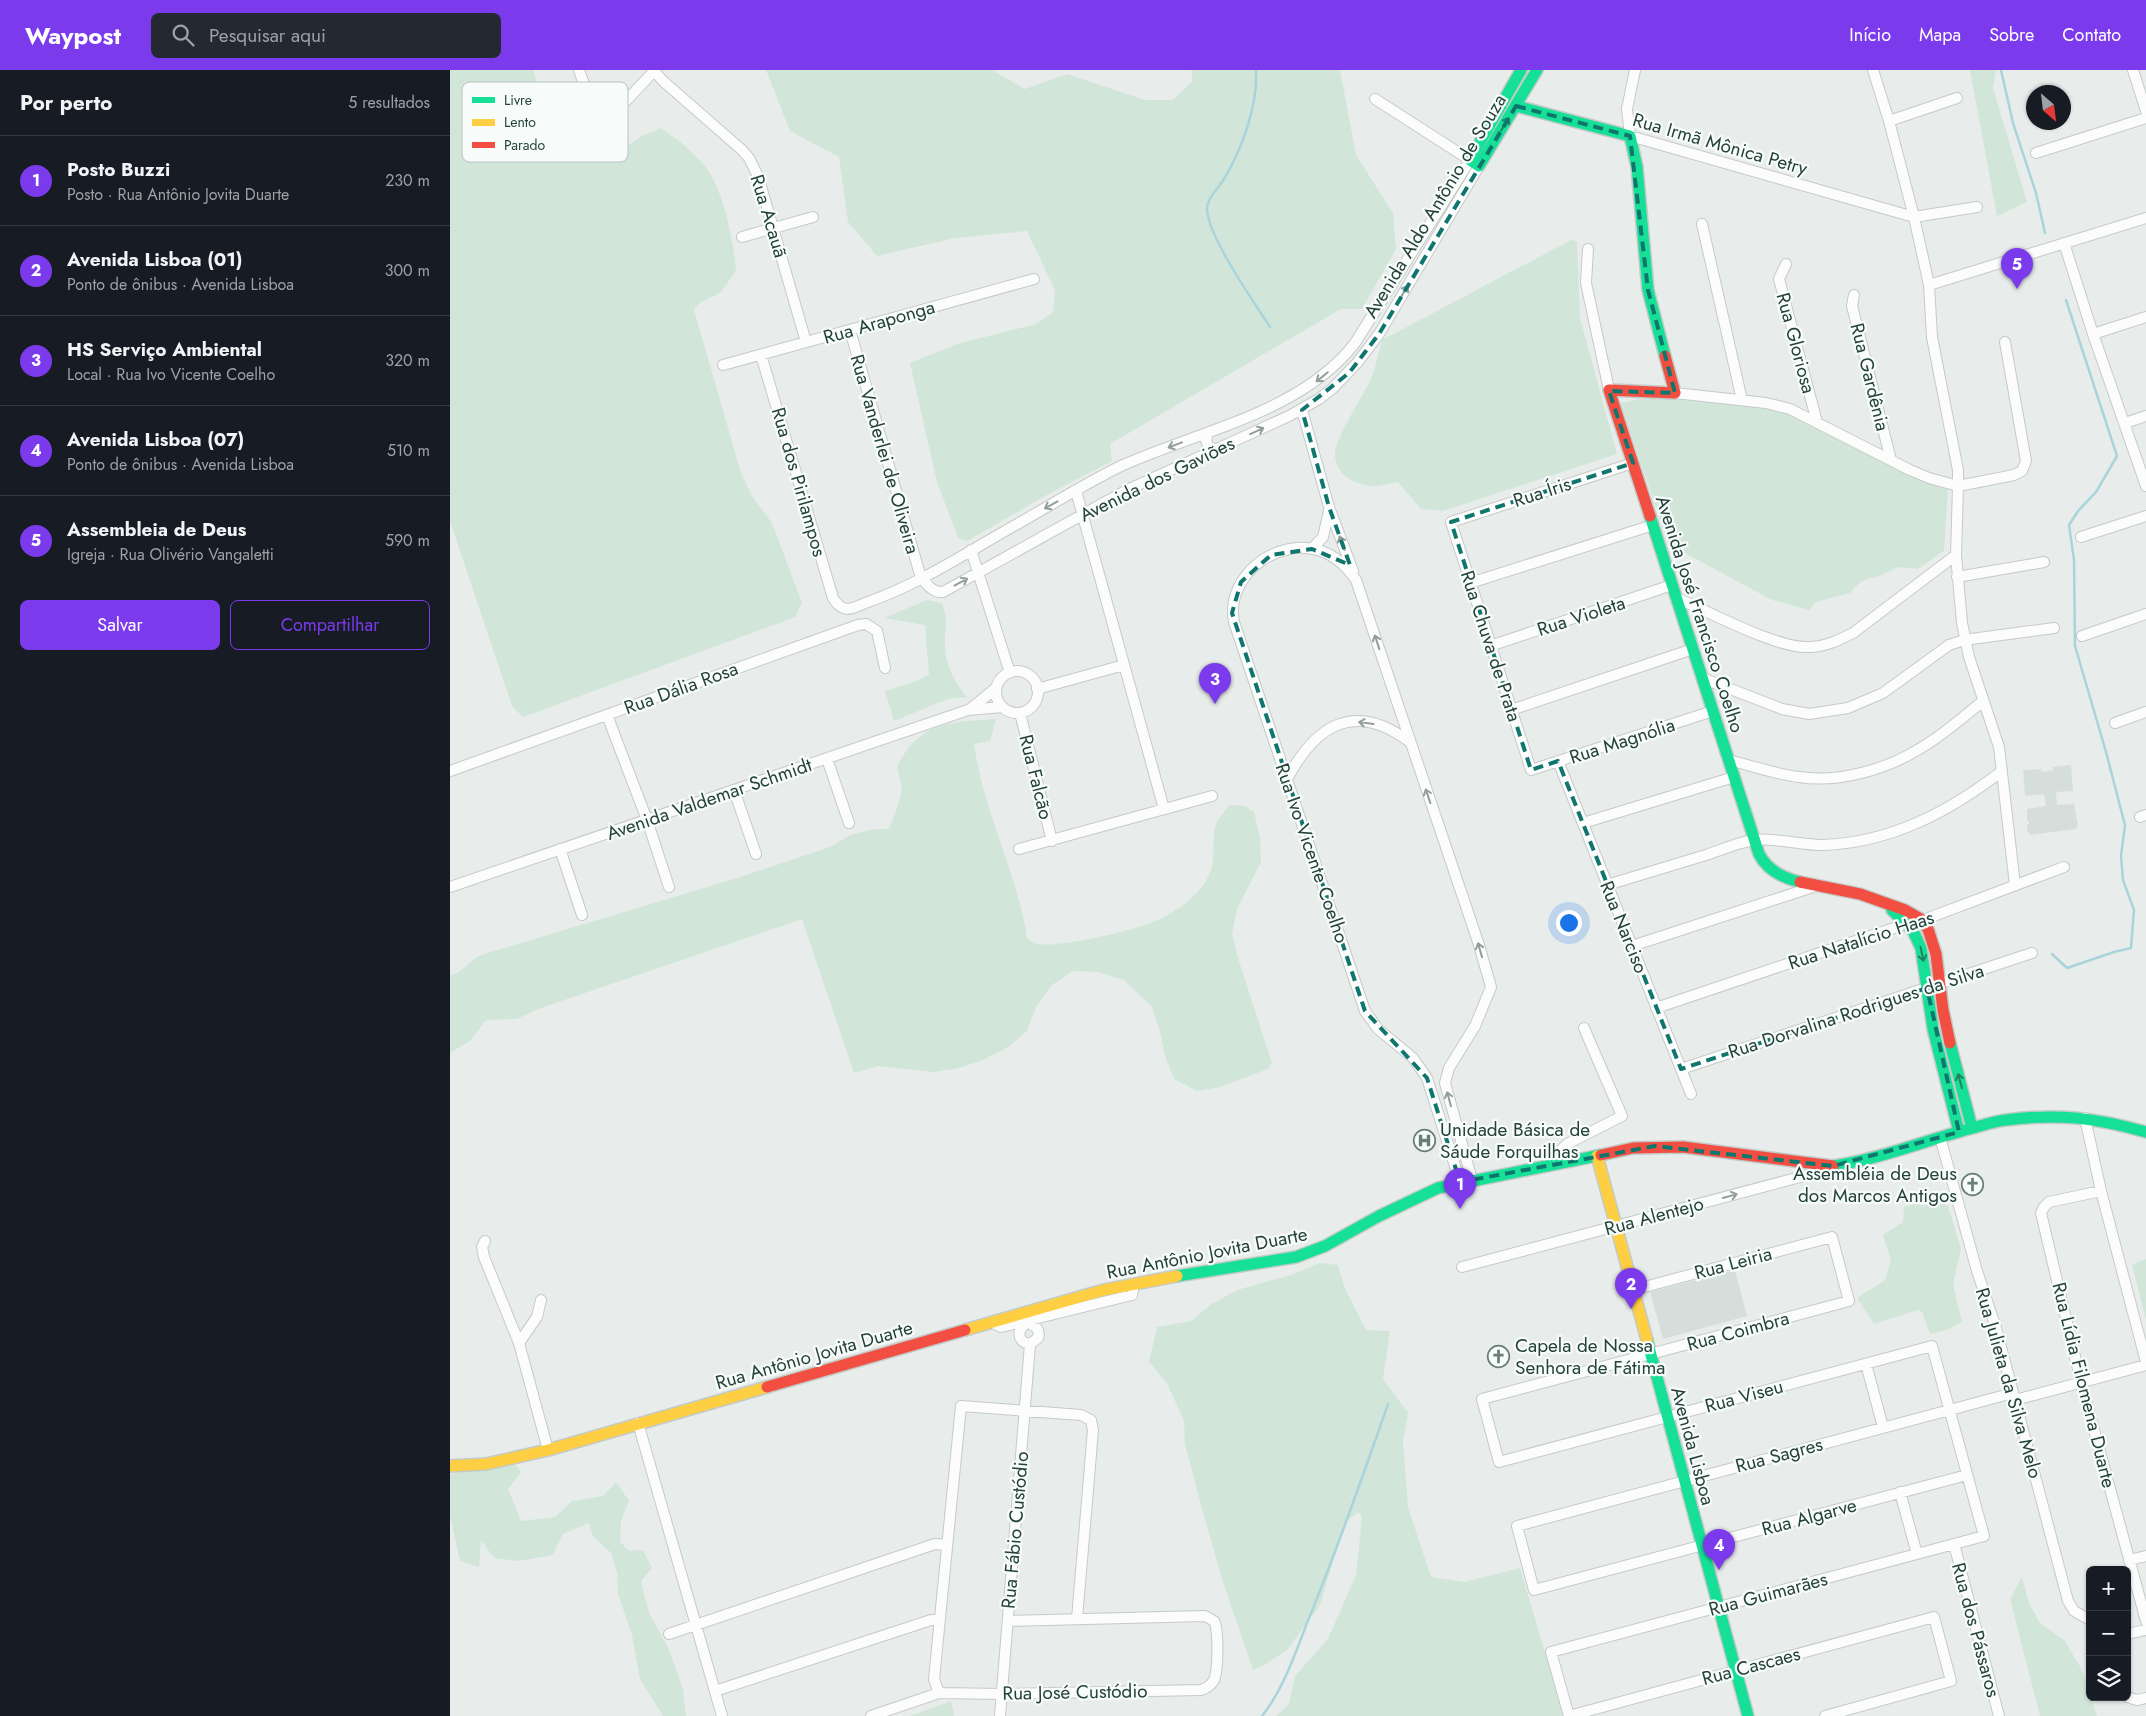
<!DOCTYPE html>
<html lang="pt">
<meta charset="utf-8">
<style>
body{margin:0;font-family:Jost,sans-serif;background:#242831;color:#f1f3f6}
.controls{position:absolute;right:15px;bottom:15px;display:grid;overflow:hidden;border-radius:8px;box-shadow:0 1px 4px #0004}
.controls button{width:45px;height:45px;display:grid;place-items:center;padding:0;border:0;border-bottom:1px solid #363941;background:#171b24;color:#f1f3f6;font:25px sans-serif}
.compass{position:absolute;left:1576px;top:15px;width:45px;height:45px;border-radius:50%;background:#171b24;box-shadow:0 1px 4px #0004;rotate:152deg}
.you{position:absolute;left:1118px;top:852px;width:18px;height:18px;margin:-12px;border:4px solid #fff;border-radius:50%;background:#1a73e8;box-shadow:0 0 0 8px #1a73e833}
.badge{display:grid;place-items:center;width:32px;height:32px;border-radius:50%;background:#7c3aed;color:#fff;font-size:16px;font-weight:700}
.pin{position:absolute;translate:-50% -41px;filter:drop-shadow(0 1px 2px #0008)}
.pin::after{content:'';position:absolute;top:26px;width:18px;height:15px;background:inherit;clip-path:polygon(0 0,100% 0,50% 100%)}
.list{margin:0;padding:0;list-style:none}
h2{display:flex;justify-content:space-between;align-items:center;height:65px;margin:0;padding:0 20px;font-size:21px}
h2 small{font-size:16px;font-weight:400;color:#9ea1a6}
.list li{display:grid;grid-template-columns:32px 1fr auto;gap:15px;align-items:center;box-sizing:border-box;height:90px;padding:0 20px;border-top:1px solid #363941}
.list b{display:block;font-size:19px;white-space:nowrap}
.list p{margin:0;font-size:16px;white-space:nowrap;color:#9ea1a6}
.list em{font-size:16px;font-style:normal;color:#9ea1a6}
.actions{display:flex;gap:10px;padding:15px 20px}
.actions a{flex:1;padding:11px 0;border:1px solid #7c3aed;border-radius:8px;text-align:center;font-size:18px;color:#7c3aed}
.actions .main{background:#7c3aed;color:#fff}
.icon{flex:none;width:28px;height:28px;fill:none;stroke:currentColor;stroke-width:2;stroke-linecap:round;stroke-linejoin:round}
.map{position:relative;flex:none;width:1696px;height:1646px;overflow:hidden}
header{display:flex;align-items:center;gap:30px;box-sizing:border-box;height:70px;padding:0 25px;background:#7c3aed;color:#fff}
header strong{font-size:24px}
nav{display:flex;gap:28px;margin-inline-start:auto;font-size:18px}
.search{width:350px;height:45px;background:#242831;display:flex;align-items:center;gap:12px;box-sizing:border-box;padding:0 18px;border-radius:8px;color:#9ea1a6;font-size:19px}
main{display:flex}
aside{flex:1;background:#171b24}
.map>svg:first-child{display:block}
.built{fill:#d6dedb}
.green{fill:#d1e6d8}
.lines{fill:none;stroke-linecap:round;stroke-linejoin:round}
.stream{stroke:#a9d4db;stroke-width:2.5}
.street-casing{stroke:#c5cac8;stroke-width:12}
.fast-casing{stroke:#c3cbc8;stroke-width:14}
.slow-casing{stroke:#c3cbc8;stroke-width:14}
.jam-casing{stroke:#c3cbc8;stroke-width:14}
.street{stroke:#fcfcfc;stroke-width:10}
.fast{stroke:#16e098;stroke-width:11}
.slow{stroke:#ffcf43;stroke-width:11}
.jam{stroke:#f24e42;stroke-width:11}
.oneway{stroke:#1e8160}
.oneway2{stroke:#909f9b}
.marked{fill:none;stroke:#0f766e;stroke-width:4;stroke-dasharray:10 6;stroke-linejoin:round}
.labels{text-anchor:middle;dominant-baseline:central;stroke-width:4.5;stroke-linejoin:round;paint-order:stroke}
.street-label{font-size:19px;fill:#24423a;stroke:#f7fbf9}
.poi-label{font-size:19px;fill:#24423a;stroke:#f7fbf9;text-anchor:start}
.key{fill:#f7fbf9;stroke:#b8c4c0;stroke-width:1}
.key-label{font-size:14px;fill:#24423a}
</style>
<header>
<strong>Waypost</strong>
<div class="search"><svg class="icon" aria-label="search" viewBox="0 0 24 24"><circle cx="10" cy="10" r="6"/><path d="M15 15l6 6"/></svg>Pesquisar aqui</div>
<nav><a>Início</a><a>Mapa</a><a>Sobre</a><a>Contato</a></nav>
</header>
<main>
<aside>
<h2>Por perto<small>5 resultados</small></h2>
<ul class="list">
<li><span class="badge">1</span><div><b>Posto Buzzi</b><p>Posto · Rua Antônio Jovita Duarte</p></div><em>230 m</em></li>
<li><span class="badge">2</span><div><b>Avenida Lisboa (01)</b><p>Ponto de ônibus · Avenida Lisboa</p></div><em>300 m</em></li>
<li><span class="badge">3</span><div><b>HS Serviço Ambiental</b><p>Local · Rua Ivo Vicente Coelho</p></div><em>320 m</em></li>
<li><span class="badge">4</span><div><b>Avenida Lisboa (07)</b><p>Ponto de ônibus · Avenida Lisboa</p></div><em>510 m</em></li>
<li><span class="badge">5</span><div><b>Assembleia de Deus</b><p>Igreja · Rua Olivério Vangaletti</p></div><em>590 m</em></li>
</ul>
<div class="actions"><a class="main">Salvar</a><a>Compartilhar</a></div>
</aside>
<div class="map">
<svg width="1696" height="1646" viewBox="0 0 1696 1646">
<rect width="100%" height="100%" fill="#e8edeb"/>
<path class="built" d="M1621,695L1623,721L1606,722L1607,735L1624,734L1628,755L1626,759L1581,765L1577,761V754H1579V751H1577V739L1596,736L1594,724L1575,726L1573,700L1591,699L1592,702L1603,700V697Z
M1285,1200L1297,1246L1213,1269L1200,1222Z"/>
<path class="green" d="M0,0H83L105,75L119,88L141,93L167,83L192,66L211,58C226,68 241,80 253,94C274,118 283,170 286,201L271,222L249,233L244,240L291,403L302,426L322,453L352,533L345,547L73,647L62,636L0,451Z
M316,0H542L575,19L617,4L695,30H723L743,11L741,0H890L906,85L943,143L946,179L912,239H891L660,374L662,391L597,425L517,471L508,468L487,412L460,293L507,274L586,254L603,242L605,220L577,161L505,168L427,186L398,152L389,87L340,61Z
M1520,0H1546L1543,18L1577,132L1547,146Z
M1123,169L1127,172L1130,248L1167,384L993,441L971,439L948,412C940,413 930,417 922,416C904,414 885,405 885,384C885,369 912,327 920,311C926,299 928,283 932,270Z
M1190,329C1233,329 1311,331 1349,349C1399,372 1445,403 1498,420L1494,481L1468,499L1448,497L1425,508H1420L1410,512L1400,523L1366,532L1359,540L1322,530L1218,474L1171,333Z
M477,530L492,533C499,549 494,564 495,580C497,599 506,613 517,627L498,629L444,651L435,621L464,612L479,605L475,555L434,548Z
M546,649L540,671L524,674C533,741 567,802 577,868C580,870 583,874 587,874C608,878 682,861 703,852C725,843 747,828 758,807C766,792 762,774 765,758C766,750 775,742 779,735L795,736L804,742L810,767L811,792L787,839L782,864L788,888L822,993L818,999L771,1017L747,1021L724,1009L715,986L710,962L702,937L674,910L648,902L623,901L602,915L586,937L577,961L557,978L533,990L509,998L483,1002L428,996L404,1003L352,849L91,938L67,949L36,950L20,971L0,983V905L9,902L28,886L287,808L380,777L400,765L424,759H438L445,745L452,720L447,696C451,689 455,682 460,676C480,651 517,651 546,649Z
M1485,1130L1498,1136L1511,1179L1503,1214L1512,1252L1497,1260L1480,1264L1472,1242L1468,1240L1424,1254L1407,1228L1435,1210L1441,1190L1433,1165L1453,1152L1454,1137L1466,1133L1474,1136Z
M1696,1189V1250L1682,1195Z
M870,1193L888,1195L895,1219L916,1260L940,1261L933,1309L958,1343L953,1372L958,1437L981,1507L1014,1512L1070,1498L1114,1646H826L839,1634L845,1606L878,1569L906,1505L912,1447L908,1442L894,1454L870,1535L837,1580L813,1596L803,1600L774,1515L752,1439L735,1374L734,1351L717,1313L699,1292L707,1257L741,1251L760,1235L787,1220L841,1205Z
M66,1395L71,1403L58,1419L71,1451L105,1447L122,1431L153,1426L166,1412L179,1431L171,1450L170,1472L180,1481L193,1480L202,1498L191,1511L199,1543L218,1577L233,1619L236,1646H213L190,1609L182,1565L168,1524L167,1502L161,1483L143,1466L139,1453L113,1464L103,1485L68,1491L44,1488L31,1470L29,1497L10,1491L0,1446V1404Z
M1572,1507L1579,1533L1590,1553L1614,1570L1631,1598L1647,1646H1590L1560,1529Z
M501,1631L504,1646H460Z"/>
<g class="lines">
<path class="stream" d="M806,0C808,35 792,79 774,109C768,119 757,128 757,139C758,167 804,232 820,257
M1551,0L1563,53L1586,123L1595,163
M1602,884L1617,898L1664,882L1681,878L1684,840L1673,810L1671,786L1675,755L1656,682L1625,576L1624,490L1619,455L1628,441L1646,422L1667,386L1616,230
M812,1646C833,1620 845,1584 857,1553C887,1481 912,1408 938,1334"/>
<defs>
<path id="street" d="M129,0L153,69
M203,0L213,11L292,80L299,88L308,106L356,272
M1185,0L1177,39L1180,66L1464,147L1527,137
M1423,0L1439,51L1464,147L1479,215L1482,267L1508,400V416L1564,405L1572,401L1576,391L1555,272
M1683,0L1696,41
M144,43L176,31L204,1
M1439,51L1507,28
M1586,83L1696,48
M1252,154L1292,330
M292,167L363,147
M1614,173L1643,264L1696,416
M1138,179L1136,213L1159,320
M1336,194L1329,209L1367,352
M1479,215L1696,148
M1404,225L1402,236L1441,390
M400,260L471,508C477,514 483,523 493,522L677,420L839,346L869,329L883,318L907,293L929,264L1029,96
M1643,264L1696,247
M311,285L383,528C386,533 390,538 397,539C404,539 412,534 418,532C469,514 516,483 562,457C598,437 634,414 671,396C748,361 851,343 905,273L1020,90L925,29
M273,295L584,209
M1225,323L1316,333L1340,339L1460,400L1479,408L1508,416L1506,485L1512,553L1519,587L1549,677L1565,815
M852,340L879,437L903,501
M1675,353L1696,346
M759,362L756,370L758,376L766,380
M1183,393L1001,452L1081,700L1263,641
M626,421L714,739
M1631,467L1696,446
M862,479L873,467L879,441
M521,480L560,603
M1507,507L1594,492
M1020,513L1203,455
M1226,528C1258,541 1327,579 1359,577C1375,577 1389,570 1403,563L1506,485
M1632,566L1696,544
M1040,576L1222,515
M546 622a21 21 0 1 1 42 0a21 21 0 1 1-42 0Z
M1252,608L1332,639L1359,644L1398,638L1433,623L1499,575L1514,570L1604,558
M587,619L674,595
M519,640L546,618
M1061,640L1243,579
M570,643L602,771
M157,645L197,750L219,817
M1665,653L1696,642
M377,689L399,753
M1279,690C1302,696 1325,704 1349,707C1388,713 1435,700 1469,679C1492,666 1512,648 1533,631
M1108,691L1241,1024
M0,701L408,555L416,554L427,561L435,598
M837,709C866,655 904,630 960,672
M284,720L306,784
M1690,747L1696,745
M1133,753L1284,707
M110,779L132,845
M569,779L762,726
M1157,815C1190,805 1223,795 1256,785C1271,780 1287,773 1303,770C1320,767 1352,775 1372,775C1440,773 1499,742 1552,701
M0,817L518,640L552,637
M1182,876L1363,817
M1206,938L1459,853L1473,850L1614,797
M1231,999L1582,883
M1635,1048L1651,1121L1696,1292
M1490,1067L1527,1201L1546,1258L1618,1531L1624,1541L1640,1550
M1113,1093L1111,1080L1117,1074L1172,1046L1134,958
M1010,1112L977,1008L963,988L928,959L915,941L784,552C775,506 827,466 871,481C886,486 897,497 906,510L1029,875L1041,917L1025,956L999,998L995,1013L1022,1110
M1651,1121L1599,1132L1594,1137L1591,1143L1631,1312L1696,1551
M35,1171L32,1177L34,1187L69,1273
M1012,1197L1380,1099
M1183,1220L1382,1167L1399,1231L1032,1329L1049,1392L1482,1276L1534,1466L1101,1582L1119,1646L1484,1547L1501,1611L1375,1646
M91,1230L87,1247L69,1273L98,1380
M541,1252L551,1257L682,1225L684,1214
M577,1252C584,1256 591,1258 588,1268L580,1274C572,1273 568,1268 570,1260Z
M1416,1294L1433,1357
M1565,1330L1696,1295
M188,1353L272,1646
M1517,1405L1084,1520L1067,1456L1563,1323
M1450,1422L1467,1484
M1504,1474L1549,1646
M1679,1490L1696,1486
M219,1564L485,1474L497,1475
M1677,1564L1696,1560
M265,1621L481,1550H490
M489,1623L484,1609L511,1336L631,1345L641,1350L643,1360L627,1549
M1677,1627L1687,1630L1696,1628
M421,1646L489,1623L552,1624L751,1620C757,1618 761,1616 764,1610C768,1601 769,1560 764,1551L755,1546L558,1551
M550,1646L580,1274"/>
<path id="fast" d="M1071,0L1020,90L1029,96L1087,0
M1066,36L1180,66L1187,97L1198,220L1215,286
M1200,446L1309,784C1317,800 1333,808 1350,812
M1442,840L1463,861L1471,878L1483,959L1509,1062
M1500,973L1522,1058
M1383,1096C1429,1089 1474,1071 1519,1059C1531,1056 1544,1051 1556,1050C1609,1043 1646,1048 1696,1062
M727,1206L846,1187L875,1176L929,1146L988,1118L1151,1085
M1197,1270L1298,1646"/>
<path id="slow" d="M1147,1086L1197,1270
M515,1260L654,1220L727,1206
M0,1396L36,1394L98,1380L317,1317"/>
<path id="jam" d="M1200,446L1159,320L1225,323L1215,286
M1350,812L1410,824L1455,840L1471,849L1478,859L1486,884L1493,940L1500,973
M1151,1085L1183,1078L1233,1077L1383,1096
M317,1317L515,1260"/>
</defs>
<use href="#street" class="street-casing"/>
<use href="#fast" class="fast-casing"/>
<use href="#slow" class="slow-casing"/>
<use href="#jam" class="jam-casing"/>
<use href="#street" class="street"/>
<use href="#fast" class="fast"/>
<use href="#slow" class="slow"/>
<use href="#jam" class="jam"/>
</g>
<defs><path id="oneway-shaft" d="M-6 0H5M1.5-3L5.5 0L1.5 3" fill="none" stroke-width="1.6" stroke-linecap="round" stroke-linejoin="round" transform="scale(1.25)"/></defs>
<g class="oneway">
<use href="#oneway-shaft" transform="translate(1055 54) rotate(-59)"/>
<use href="#oneway-shaft" transform="translate(1472 884) rotate(78)"/>
<use href="#oneway-shaft" transform="translate(1510 1011) rotate(-105)"/>
</g>
<g class="oneway2">
<use href="#oneway-shaft" transform="translate(954 222) rotate(-59)"/>
<use href="#oneway-shaft" transform="translate(872 307) rotate(141)"/>
<use href="#oneway-shaft" transform="translate(807 361) rotate(-25)"/>
<use href="#oneway-shaft" transform="translate(725 375) rotate(159)"/>
<use href="#oneway-shaft" transform="translate(601 435) rotate(151)"/>
<use href="#oneway-shaft" transform="translate(892 473) rotate(-110)"/>
<use href="#oneway-shaft" transform="translate(511 512) rotate(-28)"/>
<use href="#oneway-shaft" transform="translate(927 572) rotate(-108)"/>
<use href="#oneway-shaft" transform="translate(916 653) rotate(-172)"/>
<use href="#oneway-shaft" transform="translate(978 726) rotate(-109)"/>
<use href="#oneway-shaft" transform="translate(1030 880) rotate(-106)"/>
<use href="#oneway-shaft" transform="translate(999 1029) rotate(-105)"/>
<use href="#oneway-shaft" transform="translate(1280 1126) rotate(-15)"/>
</g>
<path class="marked" d="M1066,36L1180,66L1198,220L1225,323L1159,321L1183,393L1001,452L1081,700L1108,691L1231,999L1477,918L1509,1062L1383,1096L1205,1076L1010,1112L977,1008L915,941L782,543L791,512L821,485L862,479L900,495L879,437L852,340L899,303L929,264Z"/>
<defs>
<symbol id="hospital-ring" viewBox="-11 -11 22 22"><circle r="9.5" fill="#f7fbf9" stroke="#697e78" stroke-width="1.5"/><path d="M-5-5h3v3.5h4V-5h3V5h-3V1.5h-4V5h-3Z" fill="#697e78"/></symbol>
<symbol id="church-ring" viewBox="-11 -11 22 22"><circle r="9.5" fill="#f7fbf9" stroke="#697e78" stroke-width="1.5"/><path d="M-1.2-6h2.4v3.5h3.3v2.4h-3.3V6h-2.4V-.1h-3.3v-2.4h3.3Z" fill="#697e78"/></symbol>
</defs>
<g fill-rule="evenodd">
<use href="#hospital-ring" x="962" y="1058" width="25" height="25"/>
<use href="#church-ring" x="1510" y="1102" width="25" height="25"/>
<use href="#church-ring" x="1036" y="1274" width="25" height="25"/>
</g>
<g class="labels">
<g class="street-label">
<text transform="translate(1270 74) rotate(16)">Rua Irmã Mônica Petry</text>
<text transform="translate(985 136) rotate(-59)">Avenida Aldo Antônio de Souza</text>
<text transform="translate(319 146) rotate(73)">Rua Acauã</text>
<text transform="translate(429 252) rotate(-16)">Rua Araponga</text>
<text transform="translate(1346 273) rotate(75)">Rua Gloriosa</text>
<text transform="translate(1420 307) rotate(76)">Rua Gardênia</text>
<text transform="translate(435 384) rotate(74)">Rua Vanderlei de Oliveira</text>
<text transform="translate(707 409) rotate(-26)">Avenida dos Gaviões</text>
<text transform="translate(349 412) rotate(74)">Rua dos Pirilampos</text>
<text transform="translate(1092 422) rotate(-18)">Rua Íris</text>
<text transform="translate(1250 544) rotate(72)">Avenida José Francisco Coelho</text>
<text transform="translate(1131 546) rotate(-18)">Rua Violeta</text>
<text transform="translate(1041 576) rotate(72)">Rua Chuva de Prata</text>
<text transform="translate(231 618) rotate(-20)">Rua Dália Rosa</text>
<text transform="translate(1172 671) rotate(-18)">Rua Magnólia</text>
<text transform="translate(586 707) rotate(76)">Rua Falcão</text>
<text transform="translate(259 729) rotate(-19)">Avenida Valdemar Schmidt</text>
<text transform="translate(862 783) rotate(71)">Rua Ivo Vicente Coelho</text>
<text transform="translate(1174 857) rotate(68)">Rua Narciso</text>
<text transform="translate(1411 870) rotate(-18)">Rua Natalício Haas</text>
<text transform="translate(1406 941) rotate(-18)">Rua Dorvalina Rodrigues da Silva</text>
<text transform="translate(1204 1146) rotate(-15)">Rua Alentejo</text>
<text transform="translate(757 1183) rotate(-11)">Rua Antônio Jovita Duarte</text>
<text transform="translate(1283 1193) rotate(-15)">Rua Leiria</text>
<text transform="translate(1288 1261) rotate(-15)">Rua Coimbra</text>
<text transform="translate(364 1285) rotate(-16)">Rua Antônio Jovita Duarte</text>
<text transform="translate(1559 1313) rotate(74)">Rua Julieta da Silva Melo</text>
<text transform="translate(1634 1315) rotate(76)">Rua Lídia Filomena Duarte</text>
<text transform="translate(1294 1326) rotate(-15)">Rua Viseu</text>
<text transform="translate(1243 1376) rotate(75)">Avenida Lisboa</text>
<text transform="translate(1329 1385) rotate(-15)">Rua Sagres</text>
<text transform="translate(1359 1447) rotate(-15)">Rua Algarve</text>
<text transform="translate(565 1460) rotate(-85)">Rua Fábio Custódio</text>
<text transform="translate(1318 1524) rotate(-15)">Rua Guimarães</text>
<text transform="translate(1526 1560) rotate(75)">Rua dos Pássaros</text>
<text transform="translate(1301 1596) rotate(-15)">Rua Cascaes</text>
<text transform="translate(625 1622) rotate(-1)">Rua José Custódio</text>
</g>
<g class="poi-label">
<text x="990" y="1059">Unidade Básica de<tspan x="990" dy="22">Sáude Forquilhas</tspan></text>
<text x="1507" y="1103" text-anchor="end">Assembléia de Deus<tspan x="1507" dy="22">dos Marcos Antigos</tspan></text>
<text x="1065" y="1275">Capela de Nossa<tspan x="1065" dy="22">Senhora de Fátima</tspan></text>
</g>
</g>
<rect x="12" y="12" width="166" height="80" rx="8" class="key"/>
<rect x="22" y="27" width="23" height="6" fill="#16e098"/>
<rect x="22" y="49" width="23" height="7" fill="#ffcf43"/>
<rect x="22" y="72" width="23" height="6" fill="#f24e42"/>
<g class="key-label">
<text x="54" y="35">Livre</text>
<text x="54" y="57">Lento</text>
<text x="54" y="80">Parado</text>
</g>
</svg>
<div class="controls">
<button>+</button>
<button>−</button>
<button><svg class="icon" aria-label="layers" viewBox="0 0 24 24"><path d="M12 4l9 5-9 5-9-5zM3 14l9 5 9-5"/></svg></button>
</div>
<svg class="compass" viewBox="-18 -18 36 36"><path d="M0-13l5 13h-10z" fill="#e53935"/><path d="M0 13l5-13h-10z" fill="#9ea1a6"/></svg>
<div class="you"></div>
<div class="pin badge" style="left:1010px;top:1139px">1</div>
<div class="pin badge" style="left:1181px;top:1239px">2</div>
<div class="pin badge" style="left:765px;top:634px">3</div>
<div class="pin badge" style="left:1269px;top:1500px">4</div>
<div class="pin badge" style="left:1567px;top:219px">5</div>
</div>
</main>
